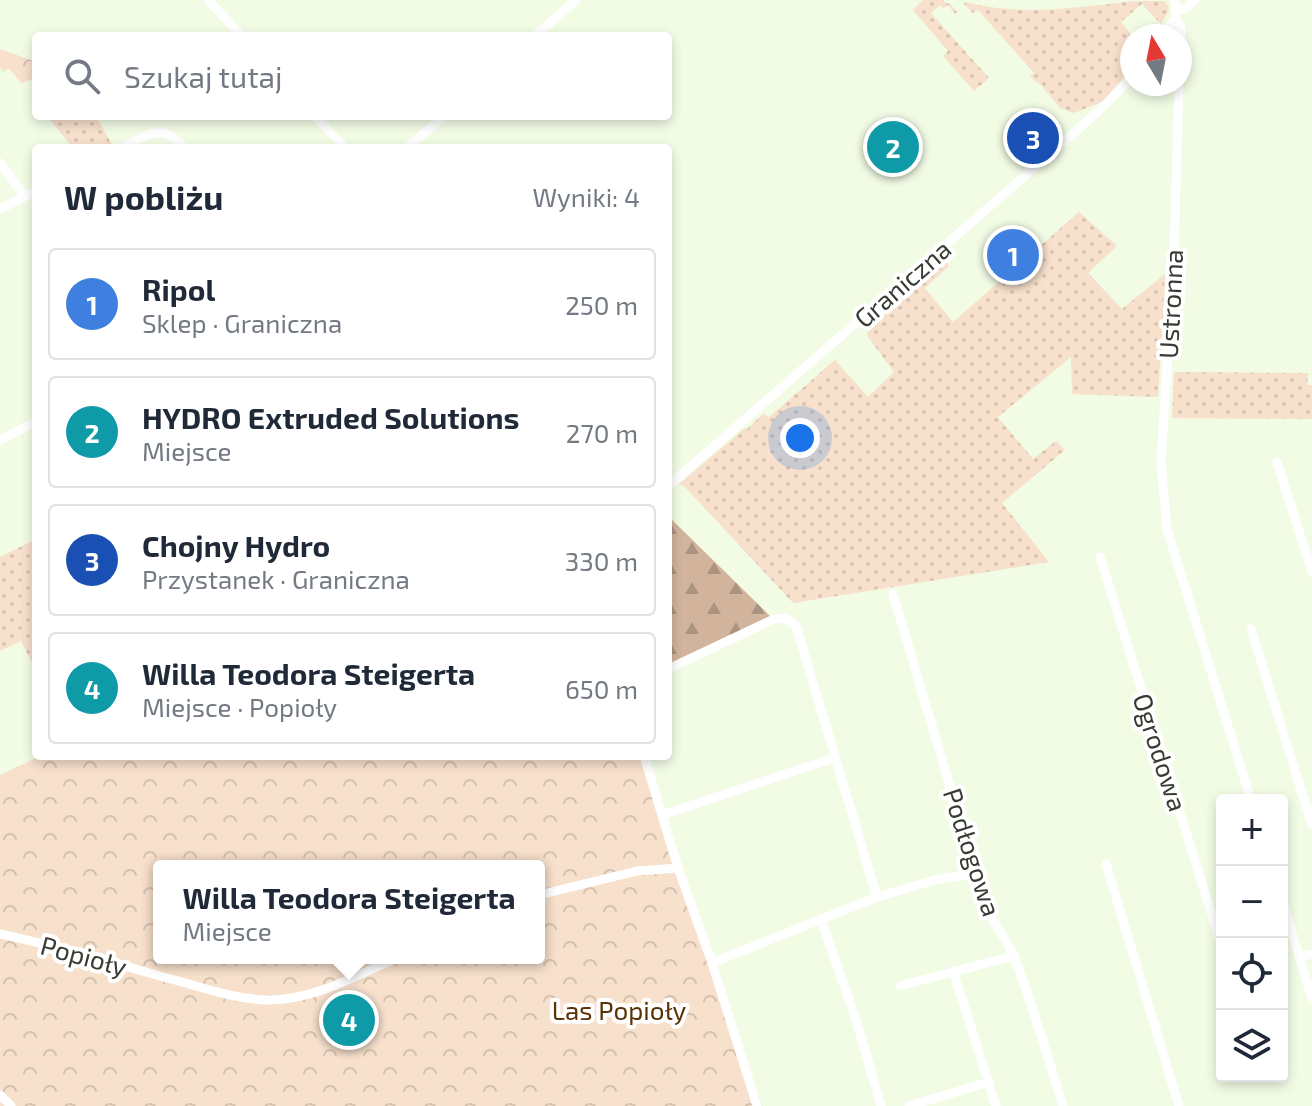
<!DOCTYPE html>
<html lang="pl">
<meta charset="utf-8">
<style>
body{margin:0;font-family:"Exo 2",sans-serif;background:#f2f2f3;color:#1f2937}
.controls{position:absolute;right:24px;bottom:24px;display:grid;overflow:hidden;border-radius:8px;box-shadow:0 4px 12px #0003}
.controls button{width:72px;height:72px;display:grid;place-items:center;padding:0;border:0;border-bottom:2px solid #e0e1e3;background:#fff;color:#1f2937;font:40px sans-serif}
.compass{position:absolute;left:1120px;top:24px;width:72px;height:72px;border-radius:50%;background:#fff;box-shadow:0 4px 12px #0003;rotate:350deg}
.you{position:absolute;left:800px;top:438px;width:28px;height:28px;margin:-20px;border:6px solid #fff;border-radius:50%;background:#1a73e8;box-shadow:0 0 0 12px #1a73e833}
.badge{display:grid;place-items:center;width:52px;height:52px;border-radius:50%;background:#d93025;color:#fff;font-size:26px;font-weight:700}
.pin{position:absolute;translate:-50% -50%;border:4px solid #fff;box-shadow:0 2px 8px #0006}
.popup{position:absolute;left:153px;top:860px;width:392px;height:104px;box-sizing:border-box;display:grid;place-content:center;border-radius:8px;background:#fff;filter:drop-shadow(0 2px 6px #0005);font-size:26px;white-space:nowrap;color:#747a83}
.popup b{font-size:30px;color:#1f2937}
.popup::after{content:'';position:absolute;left:50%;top:100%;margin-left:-16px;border:16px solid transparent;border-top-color:#fff}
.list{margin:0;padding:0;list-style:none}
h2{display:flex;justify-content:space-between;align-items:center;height:104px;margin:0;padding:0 32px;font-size:34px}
h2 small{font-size:26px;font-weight:400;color:#747a83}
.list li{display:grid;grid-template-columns:52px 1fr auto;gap:24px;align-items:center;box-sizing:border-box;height:112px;margin:0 16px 16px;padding:0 16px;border:2px solid #e0e1e3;border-radius:8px}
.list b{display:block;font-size:30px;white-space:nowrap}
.list p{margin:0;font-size:26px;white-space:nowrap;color:#747a83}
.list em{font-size:26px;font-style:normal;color:#747a83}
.icon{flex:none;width:44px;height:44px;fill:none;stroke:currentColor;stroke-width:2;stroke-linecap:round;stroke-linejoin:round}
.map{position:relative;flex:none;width:1312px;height:1106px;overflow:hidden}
.search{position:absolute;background:#fff;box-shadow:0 4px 12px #0003;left:32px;top:32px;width:640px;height:88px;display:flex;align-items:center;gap:20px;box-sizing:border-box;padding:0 28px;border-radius:8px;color:#747a83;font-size:30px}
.panel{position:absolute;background:#fff;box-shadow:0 4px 12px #0003;left:32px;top:144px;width:640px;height:616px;border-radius:8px}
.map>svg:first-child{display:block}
.grass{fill:url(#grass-dots)}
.forest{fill:url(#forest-firs)}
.park{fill:url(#park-crowns);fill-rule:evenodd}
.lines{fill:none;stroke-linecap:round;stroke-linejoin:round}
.street{stroke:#fff;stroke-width:9}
.labels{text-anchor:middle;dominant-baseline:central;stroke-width:8;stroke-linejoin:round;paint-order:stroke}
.street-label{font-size:26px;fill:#383b33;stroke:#fff}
.park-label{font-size:26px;fill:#593306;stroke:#fff}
</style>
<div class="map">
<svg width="1312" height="1106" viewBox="0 0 1312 1106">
<defs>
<pattern id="grass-dots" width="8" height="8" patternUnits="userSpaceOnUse" patternTransform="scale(2)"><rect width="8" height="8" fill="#f7e0cc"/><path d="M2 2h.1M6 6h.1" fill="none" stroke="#d4c1b0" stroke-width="1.8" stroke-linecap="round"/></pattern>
<pattern id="forest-firs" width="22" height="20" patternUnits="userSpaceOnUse" patternTransform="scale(2)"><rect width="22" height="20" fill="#d1b49b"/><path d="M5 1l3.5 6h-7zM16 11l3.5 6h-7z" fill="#ab947f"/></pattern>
<pattern id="park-crowns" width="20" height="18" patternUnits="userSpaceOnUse" patternTransform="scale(2)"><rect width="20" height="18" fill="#f7e0cc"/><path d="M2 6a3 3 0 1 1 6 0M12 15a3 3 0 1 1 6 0" fill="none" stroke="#d4c1b0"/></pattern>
</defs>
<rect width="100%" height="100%" fill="#f2fce5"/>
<path class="grass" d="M923,0H944V2L951,5L957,12L955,14L948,5L943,9L940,5L931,13L989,78L974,91L943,56L948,51L913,10Z
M1135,1H1164L1169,7L1168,12L1161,24L1160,23L1142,4L1121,22L1132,36V68L1102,102L1074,113L1060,108L1042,86L1030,77L1034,73L978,10L973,13L964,4L965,2C1023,17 1077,7 1135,1Z
M47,116H96L114,148H73Z
M1079,212L1117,246L1088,273L1122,309L1166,273L1158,397L1072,394L1071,357L998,417L1033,459L1056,441L1065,450L1002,503L1049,562L793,603L684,486L679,484L745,428L747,429L762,415L765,414L769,417L835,360L868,397L894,372L868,337L867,333L880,320L876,315L942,256L949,266L925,288L953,322Z
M1174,372L1308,373L1307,385H1312V419L1172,418Z
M36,539V671L21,641L0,651V557Z"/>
<path class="forest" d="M668,516L770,616L668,666Z"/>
<path class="park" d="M0,49L36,62V80L33,79L21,83L9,68L3,72L0,67Z
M40,756H645L762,1106H0V775ZM159,866H539V958H159Z"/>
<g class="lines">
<path class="street" d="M208,0L242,36
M1177,10L1186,8L1195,0
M1175,19L1181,28L1180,56
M535,36L576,0
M1163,36L1176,17L1175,0
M1179,84L1174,254L1161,462L1167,529L1251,800
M315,116L345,148
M122,148C148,135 162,121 184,148
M407,148L444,116
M0,163L25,196
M0,209L36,191
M0,440L36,422
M1277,462L1312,572
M668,484L673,482L1073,134L1108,102L1132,77
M1100,557L1222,947
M893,594L986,908C994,925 1006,938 1014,956C1033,1005 1047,1056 1063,1106
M1251,629L1312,825
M668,669L774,619L785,618L796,626L877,897
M644,756L678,868L712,963L757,1106
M662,815L834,758
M1106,864L1179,1106
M539,895L637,871L678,868
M1282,899L1312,999
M821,919L856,1020L881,1106
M0,934C56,946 111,962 167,978C198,986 236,1000 269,1000C317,999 354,976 397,958
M1299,957L1312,954
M712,963L877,897L935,880L977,873
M953,971L996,1106
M900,986L1013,956
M0,1095L11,1106
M909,1106L989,1082"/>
</g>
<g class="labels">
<g class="street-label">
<text transform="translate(902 283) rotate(-41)">Graniczna</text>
<text transform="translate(1170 304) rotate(-87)">Ustronna</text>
<text transform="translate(1161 752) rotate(72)">Ogrodowa</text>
<text transform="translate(973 852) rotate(72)">Podłogowa</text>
<text transform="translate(84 955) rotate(15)">Popioły</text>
</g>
<g class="park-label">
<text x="619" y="1009">Las Popioły</text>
</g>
</g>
</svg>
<div class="controls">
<button>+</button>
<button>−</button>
<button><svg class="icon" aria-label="locate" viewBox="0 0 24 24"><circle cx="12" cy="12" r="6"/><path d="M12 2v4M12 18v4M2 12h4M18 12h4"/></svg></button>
<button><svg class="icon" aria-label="layers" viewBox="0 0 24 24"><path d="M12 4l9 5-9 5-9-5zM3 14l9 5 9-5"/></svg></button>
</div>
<svg class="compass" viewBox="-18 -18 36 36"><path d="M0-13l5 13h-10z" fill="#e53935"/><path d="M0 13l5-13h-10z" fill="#747a83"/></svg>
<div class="you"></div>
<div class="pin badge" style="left:1013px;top:255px;background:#3f7fe0">1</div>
<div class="pin badge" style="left:893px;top:147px;background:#0f9aa8">2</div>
<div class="pin badge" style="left:1033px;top:138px;background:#1a4fb4">3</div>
<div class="pin badge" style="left:349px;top:1020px;background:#0f9aa8">4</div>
<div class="popup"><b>Willa Teodora Steigerta</b>Miejsce</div>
<div class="search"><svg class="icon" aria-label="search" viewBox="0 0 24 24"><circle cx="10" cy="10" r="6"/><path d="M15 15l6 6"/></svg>Szukaj tutaj</div>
<section class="panel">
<h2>W pobliżu<small>Wyniki: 4</small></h2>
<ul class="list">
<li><span class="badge" style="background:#3f7fe0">1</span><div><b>Ripol</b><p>Sklep · Graniczna</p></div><em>250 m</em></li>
<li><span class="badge" style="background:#0f9aa8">2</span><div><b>HYDRO Extruded Solutions</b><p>Miejsce</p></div><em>270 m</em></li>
<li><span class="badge" style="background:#1a4fb4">3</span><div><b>Chojny Hydro</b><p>Przystanek · Graniczna</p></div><em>330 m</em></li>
<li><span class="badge" style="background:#0f9aa8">4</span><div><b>Willa Teodora Steigerta</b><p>Miejsce · Popioły</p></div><em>650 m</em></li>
</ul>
</section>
</div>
